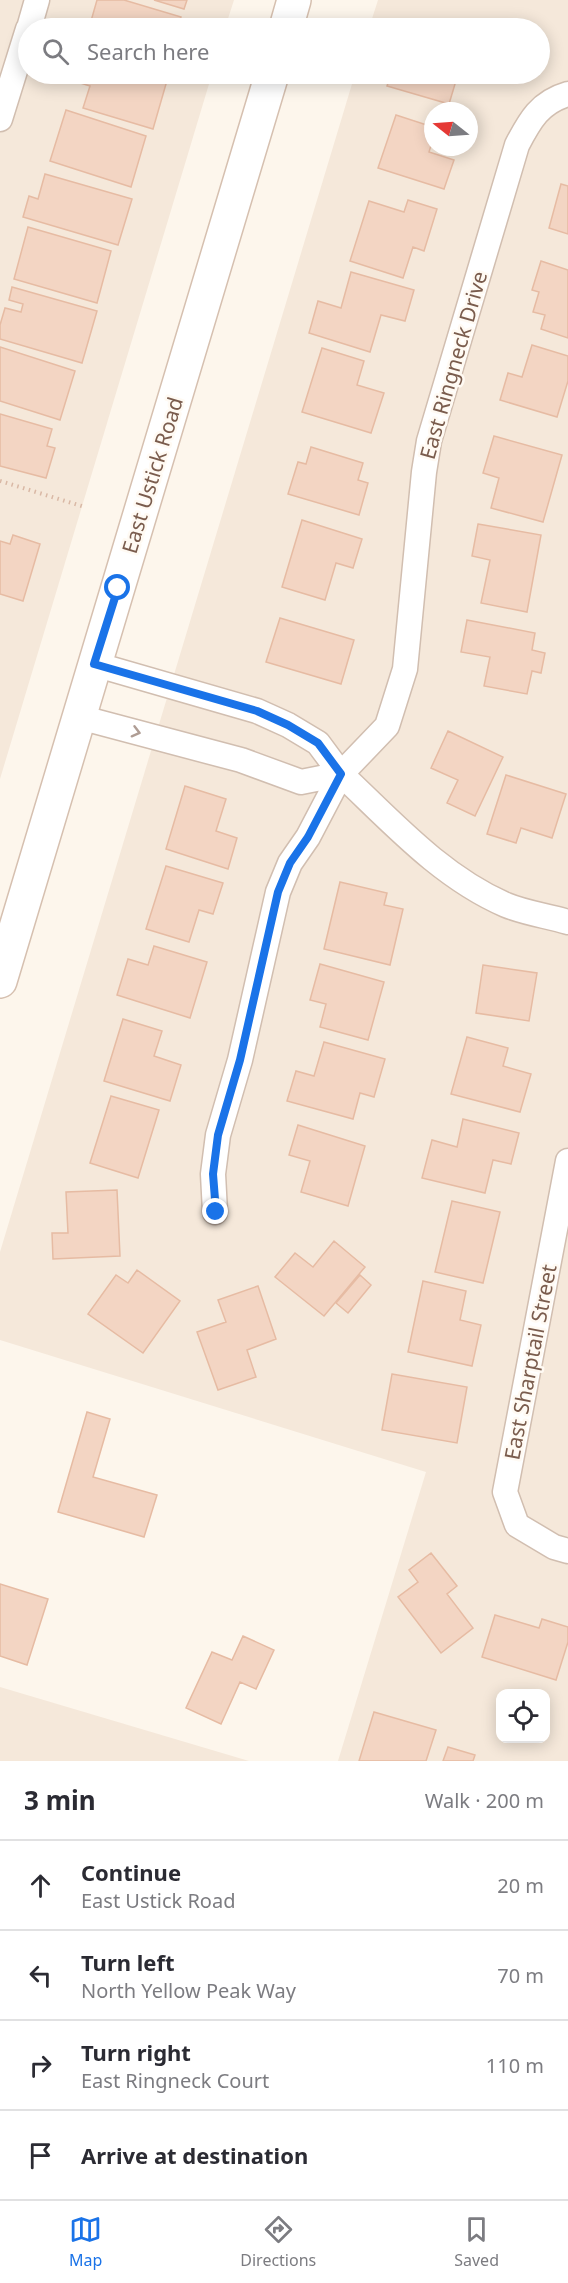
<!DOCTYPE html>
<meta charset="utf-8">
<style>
body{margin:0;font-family:"Noto Sans",sans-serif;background:#f2f2f3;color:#2b2b33}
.controls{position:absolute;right:18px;bottom:18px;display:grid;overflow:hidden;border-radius:12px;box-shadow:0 3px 15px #0003}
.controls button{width:54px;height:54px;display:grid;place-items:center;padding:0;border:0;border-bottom:2px solid #e1e1e2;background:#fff;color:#2b2b33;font:30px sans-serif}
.compass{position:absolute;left:424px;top:102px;width:54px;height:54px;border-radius:50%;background:#fff;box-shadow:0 3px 15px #0003;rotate:287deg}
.stop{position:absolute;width:18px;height:18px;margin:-14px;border:4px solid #1a73e8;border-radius:50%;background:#fff}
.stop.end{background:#1a73e8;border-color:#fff;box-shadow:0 2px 6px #0008}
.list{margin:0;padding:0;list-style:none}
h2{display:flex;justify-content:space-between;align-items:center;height:78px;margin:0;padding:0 24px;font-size:26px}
h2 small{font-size:20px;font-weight:400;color:#7c7c81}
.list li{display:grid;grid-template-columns:39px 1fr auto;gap:18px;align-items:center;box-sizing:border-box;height:90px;padding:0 24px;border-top:2px solid #e1e1e2}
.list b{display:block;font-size:22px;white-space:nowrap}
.list p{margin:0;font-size:20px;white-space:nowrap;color:#7c7c81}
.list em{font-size:20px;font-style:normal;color:#7c7c81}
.icon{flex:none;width:33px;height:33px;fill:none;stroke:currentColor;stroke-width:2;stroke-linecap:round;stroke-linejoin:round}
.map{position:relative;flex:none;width:568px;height:1761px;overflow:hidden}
.search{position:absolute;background:#fff;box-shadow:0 3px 15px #0003;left:18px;right:18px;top:18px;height:66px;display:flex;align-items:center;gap:15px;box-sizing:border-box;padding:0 21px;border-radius:33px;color:#7c7c81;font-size:22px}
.sheet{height:438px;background:#fff}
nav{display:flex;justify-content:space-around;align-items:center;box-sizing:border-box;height:84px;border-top:2px solid #e1e1e2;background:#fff;font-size:16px;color:#7c7c81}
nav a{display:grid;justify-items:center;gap:3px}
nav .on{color:#1a73e8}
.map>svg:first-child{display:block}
.residential{fill:#f5e8da;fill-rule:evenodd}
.building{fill:#f3d5c3;stroke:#e6bba3;stroke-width:1.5}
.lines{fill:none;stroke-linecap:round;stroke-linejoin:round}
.minor-casing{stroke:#d1beb0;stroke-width:27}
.secondary-casing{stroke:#d6c0b0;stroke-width:36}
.path{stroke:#d9b8a5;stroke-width:4;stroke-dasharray:1.5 4.5;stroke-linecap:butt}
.minor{stroke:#fff;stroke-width:24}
.secondary{stroke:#fff;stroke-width:33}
.oneway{stroke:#af9d94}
.route{stroke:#1a73e8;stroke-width:8}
.labels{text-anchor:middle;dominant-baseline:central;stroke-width:5;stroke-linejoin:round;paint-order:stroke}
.street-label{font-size:21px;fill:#7a5c4d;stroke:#fffaf3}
</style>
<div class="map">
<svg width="568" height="1761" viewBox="0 0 568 1761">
<rect width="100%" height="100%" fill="#fdf6ec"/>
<path class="residential" d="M0,0H234L225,28H28V74H212L0,779Z
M378,0H568V1761H338L426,1472L0,1340V1252L355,74H540V28H369ZM433,111H469V147H433ZM500,1694H546V1738H500Z
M0,1687L249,1761H0Z"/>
<path class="building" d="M97,0H124L181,17L177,28H89Z
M154,0H187L184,9Z
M76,74H157L168,77L153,129L83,108L90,86L74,81Z
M391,74H458L449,104L387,86Z
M66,110L146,136L131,187L50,161Z
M396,115L433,127V139L429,152L454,160L444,189L378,168Z
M45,174L132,199L118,245L23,217L29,196L38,199Z
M561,184L568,186V234L549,228Z
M408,200L437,209L424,251L413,247L403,278L350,261L369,201L404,212Z
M28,227L111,251L97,303L14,279Z
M541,261L568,270V338L541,329L545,315L533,312L539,292L532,290Z
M351,272L414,290L405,321L381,315L370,352L309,333L318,301L341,308Z
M12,287L97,311L82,363L0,339V325L5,308L21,312L23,304L9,300Z
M532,345L568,356V381L557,417L500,400L508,373L522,377Z
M0,347L75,371L60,420L0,401Z
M322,348L364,361L357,385L384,393L371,433L302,412Z
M0,414L52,429L47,446L55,448L46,478L0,466Z
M494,436L562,455L543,522L491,508L499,478L483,473Z
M311,447L363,463L358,480L368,483L359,515L288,494L298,462L306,464Z
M302,520L362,539L353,568L336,563L325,600L282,587Z
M478,524L541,535L527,612L481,603L490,560L472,556Z
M13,535L40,544L23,601L0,594V541L10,544Z
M280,618L354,640L341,684L266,662Z
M467,620L535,633L532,650L545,653L541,673L532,671L527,694L484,686L490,657L461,652Z
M448,731L503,757L475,816L447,803L458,780L431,768Z
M506,775L566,794L552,838L521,828L516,843L487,834Z
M185,786L226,799L216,831L237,838L228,869L166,849Z
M166,866L223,883L213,914L199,910L189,942L146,929Z
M340,882L387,893L384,905L403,909L390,965L324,949Z
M154,946L207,962L190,1018L117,995L128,959L148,965Z
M320,964L384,982L368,1040L320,1027L326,1004L310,1000Z
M483,965L537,973L529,1021L476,1013Z
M123,1019L162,1031L154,1056L181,1065L170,1101L104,1081Z
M467,1037L508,1048L503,1066L531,1074L520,1112L451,1094Z
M324,1042L385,1059L374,1097L360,1093L353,1119L287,1101L296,1071L314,1076Z
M111,1096L159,1110L138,1178L90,1163Z
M463,1119L519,1133L511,1164L493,1160L485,1193L422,1178L432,1140L457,1147Z
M298,1125L365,1146L348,1206L301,1192L310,1161L289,1155Z
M117,1190L120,1256L53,1259L52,1233H68L66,1192Z
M452,1201L500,1212L483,1283L435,1272Z
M334,1241L365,1267L324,1316L275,1277L295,1253L313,1267Z
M137,1270L180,1301L143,1353L88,1314L116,1275L128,1283Z
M360,1275L371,1285L348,1313L336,1303Z
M423,1281L466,1291L460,1320L481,1325L472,1366L408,1352Z
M258,1286L276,1339L247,1350L256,1377L218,1390L197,1332L226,1322L218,1300Z
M392,1374L467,1387L457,1443L382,1430Z
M87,1412L110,1419L93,1477L157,1495L144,1537L58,1512Z
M431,1553L457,1586L447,1594L473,1628L441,1653L398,1597L418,1582L409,1570Z
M0,1584L48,1599L27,1665L0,1656Z
M495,1615L539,1628L542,1619L568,1627V1642L556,1680L482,1657Z
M243,1636L274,1650L256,1689L240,1682L221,1724L186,1708L212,1652L232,1660Z
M374,1712L436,1730L426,1761H359Z
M448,1747L475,1755L473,1761H443Z"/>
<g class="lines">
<defs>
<path id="minor" d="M29,28L37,0
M0,119L28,29
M79,717L241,760L301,782L341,774L318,743L288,725L257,711L94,664
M341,774C392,822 441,877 506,905C525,913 548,916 568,922
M568,1161L505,1492L517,1525L554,1547L568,1551
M215,1212L213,1174L218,1135L240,1060L278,892L290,863L308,837L341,774L387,726L405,669L424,472L429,441L517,145C530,120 540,102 568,94"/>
<path id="secondary" d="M286,28L294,0
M0,981L272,74"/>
</defs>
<use href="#minor" class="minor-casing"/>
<use href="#secondary" class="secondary-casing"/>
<path class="path" d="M0,481L85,507"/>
<use href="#minor" class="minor"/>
<use href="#secondary" class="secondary"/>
</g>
<defs><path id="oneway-chevron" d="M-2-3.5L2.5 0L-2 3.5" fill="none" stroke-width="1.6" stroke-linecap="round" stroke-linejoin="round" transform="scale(1.5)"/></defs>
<use class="oneway" href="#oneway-chevron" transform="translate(136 732) rotate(15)"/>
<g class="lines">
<path class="route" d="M118,588L94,664L257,711L288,725L318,743L341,774L308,837L290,863L278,892L240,1060L218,1135L213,1174L216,1212"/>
</g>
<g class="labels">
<g class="street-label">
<text transform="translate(453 365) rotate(-74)">East Ringneck Drive</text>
<text transform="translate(152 475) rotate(-73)">East Ustick Road</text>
<text transform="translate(530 1362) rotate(-79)">East Sharptail Street</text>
</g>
</g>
</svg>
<div class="controls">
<button><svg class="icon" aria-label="locate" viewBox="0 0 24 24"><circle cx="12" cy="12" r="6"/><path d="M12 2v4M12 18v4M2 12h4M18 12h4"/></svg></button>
</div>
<svg class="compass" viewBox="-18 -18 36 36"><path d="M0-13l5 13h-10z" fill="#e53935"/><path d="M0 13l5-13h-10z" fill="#7c7c81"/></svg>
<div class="stop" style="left:118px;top:588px"></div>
<div class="stop end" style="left:216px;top:1212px"></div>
<div class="search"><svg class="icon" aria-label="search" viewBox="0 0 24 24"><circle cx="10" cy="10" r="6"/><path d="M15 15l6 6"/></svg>Search here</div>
</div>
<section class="sheet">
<h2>3 min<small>Walk · 200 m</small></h2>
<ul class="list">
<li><svg class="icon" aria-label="ahead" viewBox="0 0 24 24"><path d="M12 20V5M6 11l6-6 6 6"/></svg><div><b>Continue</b><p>East Ustick Road</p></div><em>20 m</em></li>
<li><svg class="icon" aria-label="left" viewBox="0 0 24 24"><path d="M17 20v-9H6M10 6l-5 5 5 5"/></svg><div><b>Turn left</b><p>North Yellow Peak Way</p></div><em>70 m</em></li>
<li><svg class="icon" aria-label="right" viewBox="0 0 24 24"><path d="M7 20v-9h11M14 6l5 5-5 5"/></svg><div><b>Turn right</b><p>East Ringneck Court</p></div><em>110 m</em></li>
<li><svg class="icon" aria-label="arrive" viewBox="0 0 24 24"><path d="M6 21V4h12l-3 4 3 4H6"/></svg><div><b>Arrive at destination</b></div></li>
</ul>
</section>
<nav>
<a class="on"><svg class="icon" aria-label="map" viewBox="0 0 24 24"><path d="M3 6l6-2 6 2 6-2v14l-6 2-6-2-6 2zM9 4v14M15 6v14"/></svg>Map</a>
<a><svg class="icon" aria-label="directions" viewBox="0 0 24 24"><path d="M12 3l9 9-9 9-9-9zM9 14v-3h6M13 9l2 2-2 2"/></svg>Directions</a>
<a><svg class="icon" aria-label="saved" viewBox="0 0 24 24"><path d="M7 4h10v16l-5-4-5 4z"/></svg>Saved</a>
</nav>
